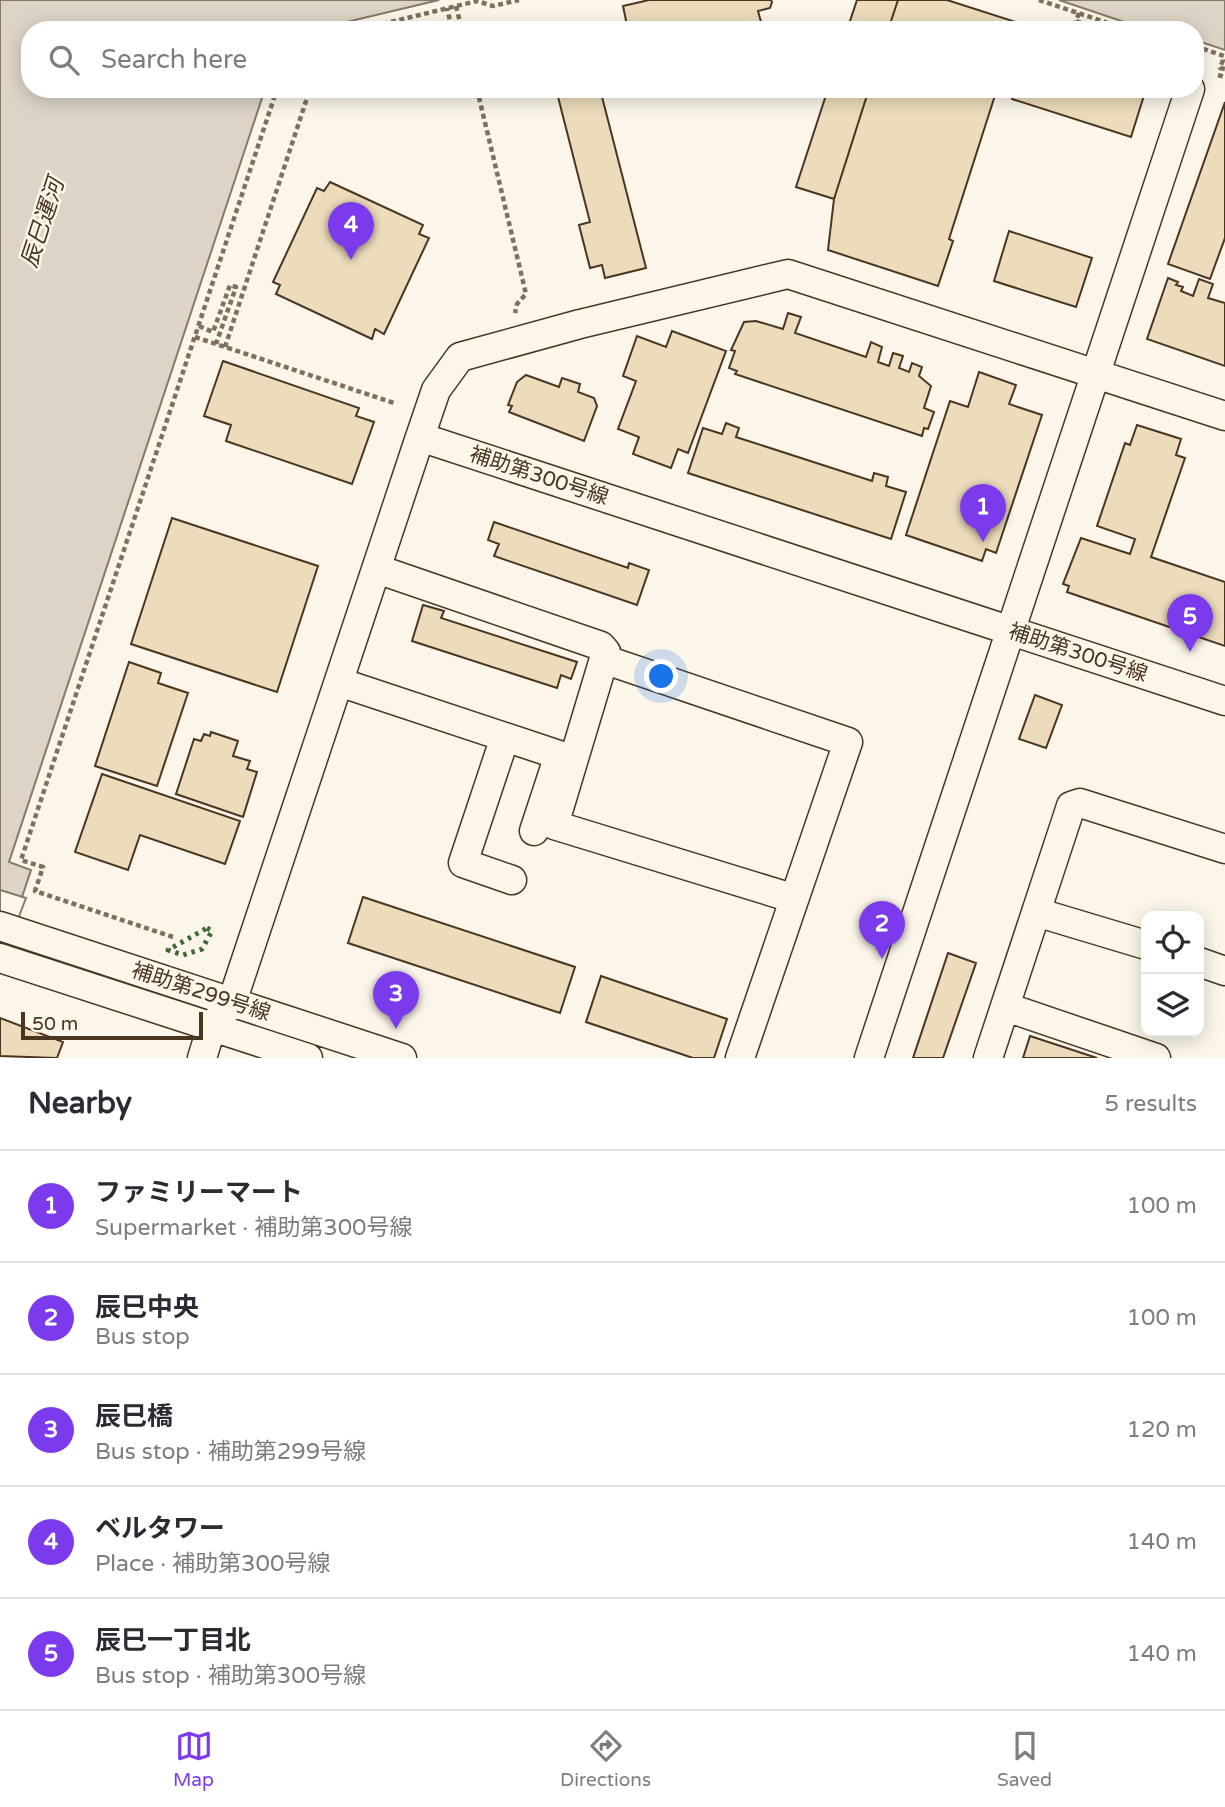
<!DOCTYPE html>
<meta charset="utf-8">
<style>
body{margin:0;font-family:"Varela Round","Noto Sans JP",sans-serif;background:#f2f2f3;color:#2b2b33}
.controls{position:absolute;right:21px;bottom:21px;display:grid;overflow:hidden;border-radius:14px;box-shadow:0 4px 18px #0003}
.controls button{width:63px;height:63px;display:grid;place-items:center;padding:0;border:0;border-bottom:2px solid #e1e1e2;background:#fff;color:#2b2b33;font:35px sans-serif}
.scale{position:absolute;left:21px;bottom:18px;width:182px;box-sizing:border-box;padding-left:7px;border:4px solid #4a3520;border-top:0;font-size:19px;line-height:24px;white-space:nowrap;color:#4a3520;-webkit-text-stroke:5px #fbf6e9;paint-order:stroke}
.you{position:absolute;left:662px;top:677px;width:24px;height:24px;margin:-18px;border:5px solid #fff;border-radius:50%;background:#1a73e8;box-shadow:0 0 0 10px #1a73e833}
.badge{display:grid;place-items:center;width:46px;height:46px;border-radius:50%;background:#7c3aed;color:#fff;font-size:23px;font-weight:700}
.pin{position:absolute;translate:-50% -58px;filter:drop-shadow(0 2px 4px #0008)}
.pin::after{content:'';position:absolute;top:37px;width:24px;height:21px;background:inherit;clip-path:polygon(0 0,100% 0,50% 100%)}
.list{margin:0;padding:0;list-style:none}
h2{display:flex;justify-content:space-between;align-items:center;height:91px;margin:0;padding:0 28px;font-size:30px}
h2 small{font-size:23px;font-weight:400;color:#7c7c81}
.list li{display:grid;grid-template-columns:46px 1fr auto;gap:21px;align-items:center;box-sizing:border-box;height:112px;padding:0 28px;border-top:2px solid #e1e1e2}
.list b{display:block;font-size:26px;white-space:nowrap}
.list p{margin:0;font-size:23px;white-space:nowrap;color:#7c7c81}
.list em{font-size:23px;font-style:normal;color:#7c7c81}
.icon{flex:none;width:38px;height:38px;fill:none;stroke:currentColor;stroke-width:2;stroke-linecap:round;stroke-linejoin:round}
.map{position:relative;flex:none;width:1225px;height:1058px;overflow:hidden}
.search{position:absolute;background:#fff;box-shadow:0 4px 18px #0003;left:21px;right:21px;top:21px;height:77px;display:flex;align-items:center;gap:18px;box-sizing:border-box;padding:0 24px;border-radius:28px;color:#7c7c81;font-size:26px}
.sheet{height:651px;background:#fff}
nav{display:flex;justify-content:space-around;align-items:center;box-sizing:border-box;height:98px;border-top:2px solid #e1e1e2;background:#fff;font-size:19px;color:#7c7c81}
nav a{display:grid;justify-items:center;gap:4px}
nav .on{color:#7c3aed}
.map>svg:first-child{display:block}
.water{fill:#dcd4c6;stroke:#887966;stroke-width:2}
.pier{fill:#fbf6e9;stroke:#887966;stroke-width:2}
.building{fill:#ecdcbc;stroke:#4a3520;stroke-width:2}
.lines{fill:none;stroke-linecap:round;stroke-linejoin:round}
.minor-casing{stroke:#4a3520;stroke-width:31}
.path{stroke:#7f6f5c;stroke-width:4.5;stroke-dasharray:5 3.5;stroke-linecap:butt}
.minor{stroke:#fbf6e9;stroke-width:28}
.hedge{stroke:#436837;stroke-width:5;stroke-dasharray:3.5 5;stroke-linecap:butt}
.labels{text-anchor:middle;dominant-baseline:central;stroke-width:5;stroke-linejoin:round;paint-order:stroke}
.street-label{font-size:21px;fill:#4a3520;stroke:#fbf6e9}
.water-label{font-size:23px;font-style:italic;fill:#4a3520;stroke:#fbf6e9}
</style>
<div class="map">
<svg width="1225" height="1058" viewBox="0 0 1225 1058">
<rect width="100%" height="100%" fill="#fbf6e9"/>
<path class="water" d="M0,0H439L313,30H30V89H265L9,862L31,870L0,963Z
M1059,0H1225V50L1195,40V30H1148Z"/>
<path class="pier" d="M0,890L26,898L0,966Z"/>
<path class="building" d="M649,0H771L772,2L770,8L758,11L761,22L757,30H628L623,6Z
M857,0H898L888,30H847Z
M898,0H947L1019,23L1017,30H888Z
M556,89H600L646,268L605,278L602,265L590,268L579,225L590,222Z
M828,89H869L834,199L796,187Z
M869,89H997L949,239L953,241L938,286L828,250L834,199Z
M1015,89H1146L1131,137L1012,99Z
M1225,102V238L1210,279L1168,264Z
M330,182L423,225L419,234L429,238L384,334L375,329L372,339L276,294L280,285L273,282L317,188L324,191Z
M1009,231L1092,258L1076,307L994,281Z
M1168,278L1178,282L1176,285L1183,287L1181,291L1193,296L1199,279L1213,284L1208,298L1225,303V366L1147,339Z
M788,313L801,317L795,333L866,357L871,342L882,347L878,362L889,366L893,353L903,356L899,368L909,372L912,363L922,367L919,376L931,386L924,408L934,412L928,429L924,428L922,436L735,374L737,371L729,368L735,351L731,350L744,322L756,321L783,329Z
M672,331L726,351L688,453L678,449L671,468L633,454L639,437L618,429L636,381L623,376L637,336L666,347Z
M223,361L359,408L356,416L374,422L352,484L226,441L231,425L204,416Z
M979,372L1016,385L1009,404L1042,415L996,553L986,549L982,561L906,535L950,401L968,407Z
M526,375L559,387L562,378L580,384L578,392L594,398L597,406L584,441L509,412L512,406L508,405L517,382Z
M726,423L739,428L736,437L872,481L874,473L888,477L886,486L906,492L891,539L688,473L703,428L722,434Z
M1137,425L1181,439L1176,455L1185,458L1151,557L1225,582V646L1067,592L1069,586L1063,584L1081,538L1130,554L1135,539L1097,526L1125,443L1130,445Z
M172,518L318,566L277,692L131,644Z
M494,522L628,568L629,563L649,570L637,605L494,556L499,544L488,540Z
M423,605L444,611L441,618L577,662L571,679L561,675L557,688L412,641Z
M129,662L161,673L158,683L188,693L157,786L95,766Z
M1035,695L1062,705L1046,748L1019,739Z
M211,732L238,741L233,756L250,761L247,769L257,772L243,817L176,794L194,739L201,741L204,734L210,736Z
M102,774L240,821L225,864L140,835L128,870L75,852Z
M363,897L575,967L560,1013L348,943Z
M948,953L976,963L943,1058H913Z
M601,976L727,1019L714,1058H693L586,1022Z
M0,1018L63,1042L57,1058L0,1056Z
M1030,1036L1097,1058H1023Z"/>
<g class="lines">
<defs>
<path id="minor" d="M420,437L436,390L460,357L580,324L788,274L1225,416
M377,569L601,646L606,652L554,825L792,898
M606,660L848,742L740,1058
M339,682L559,755L534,831
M505,737L463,863L512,880
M1036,912L1146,945
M0,926L402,1058
M0,958L308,1058
M1199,962L1225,971
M1006,1007L1156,1058
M202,1058L212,1026L232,1002L420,437L1225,701
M869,1058L1190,89
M988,1058L1071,806L1080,803L1225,849"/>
</defs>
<use href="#minor" class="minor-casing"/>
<path class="path" d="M1039,0L1129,30
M456,6L462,30
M1079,13L1076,21L1099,30
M358,30L477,1L493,6L519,0
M432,30L451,25L447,8
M451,30L461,27
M1195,46L1224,56L1225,61
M1223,60L1220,68L1225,69
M1198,67L1203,49
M1218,75L1225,77
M477,89L526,294L517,304L515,313
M199,326L213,332L230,285L236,287L216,344
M195,337L394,403
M225,347L310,89
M173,937L35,891L43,867L21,860L277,89"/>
<use href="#minor" class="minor"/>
<path class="hedge" d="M207,928L212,931L202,949L183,955L168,950Z"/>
</g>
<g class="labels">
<g class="street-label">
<text transform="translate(539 476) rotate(18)">補助第300号線</text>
<text transform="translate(1078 653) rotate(18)">補助第300号線</text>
<text transform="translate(201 992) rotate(18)">補助第299号線</text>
</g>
<g class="water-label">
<text transform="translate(43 223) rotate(-72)">辰巳運河</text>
</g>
</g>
</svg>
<div class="controls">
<button><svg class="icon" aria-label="locate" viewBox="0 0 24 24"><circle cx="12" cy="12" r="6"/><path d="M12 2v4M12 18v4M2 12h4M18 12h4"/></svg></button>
<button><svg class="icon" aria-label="layers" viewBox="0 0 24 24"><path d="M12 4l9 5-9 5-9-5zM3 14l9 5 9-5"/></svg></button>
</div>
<div class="scale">50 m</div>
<div class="you"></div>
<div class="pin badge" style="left:983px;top:542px">1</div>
<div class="pin badge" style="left:882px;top:959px">2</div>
<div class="pin badge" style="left:396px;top:1029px">3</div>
<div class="pin badge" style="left:351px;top:260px">4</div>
<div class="pin badge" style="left:1190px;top:652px">5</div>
<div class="search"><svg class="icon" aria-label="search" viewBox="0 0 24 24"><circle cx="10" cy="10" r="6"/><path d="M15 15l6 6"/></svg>Search here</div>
</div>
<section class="sheet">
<h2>Nearby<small>5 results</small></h2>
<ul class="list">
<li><span class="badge">1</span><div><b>ファミリーマート</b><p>Supermarket · 補助第300号線</p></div><em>100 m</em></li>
<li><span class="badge">2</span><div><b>辰巳中央</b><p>Bus stop</p></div><em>100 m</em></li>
<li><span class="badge">3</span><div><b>辰巳橋</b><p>Bus stop · 補助第299号線</p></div><em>120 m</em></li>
<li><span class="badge">4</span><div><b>ベルタワー</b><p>Place · 補助第300号線</p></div><em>140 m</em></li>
<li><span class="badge">5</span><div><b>辰巳一丁目北</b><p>Bus stop · 補助第300号線</p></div><em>140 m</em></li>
</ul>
</section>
<nav>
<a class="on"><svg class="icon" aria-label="map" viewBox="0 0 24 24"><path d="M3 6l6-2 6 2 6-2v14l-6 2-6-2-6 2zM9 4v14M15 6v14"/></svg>Map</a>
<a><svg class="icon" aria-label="directions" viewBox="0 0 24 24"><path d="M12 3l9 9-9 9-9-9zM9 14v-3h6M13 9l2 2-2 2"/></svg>Directions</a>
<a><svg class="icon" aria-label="saved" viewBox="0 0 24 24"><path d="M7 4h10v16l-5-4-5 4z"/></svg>Saved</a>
</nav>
